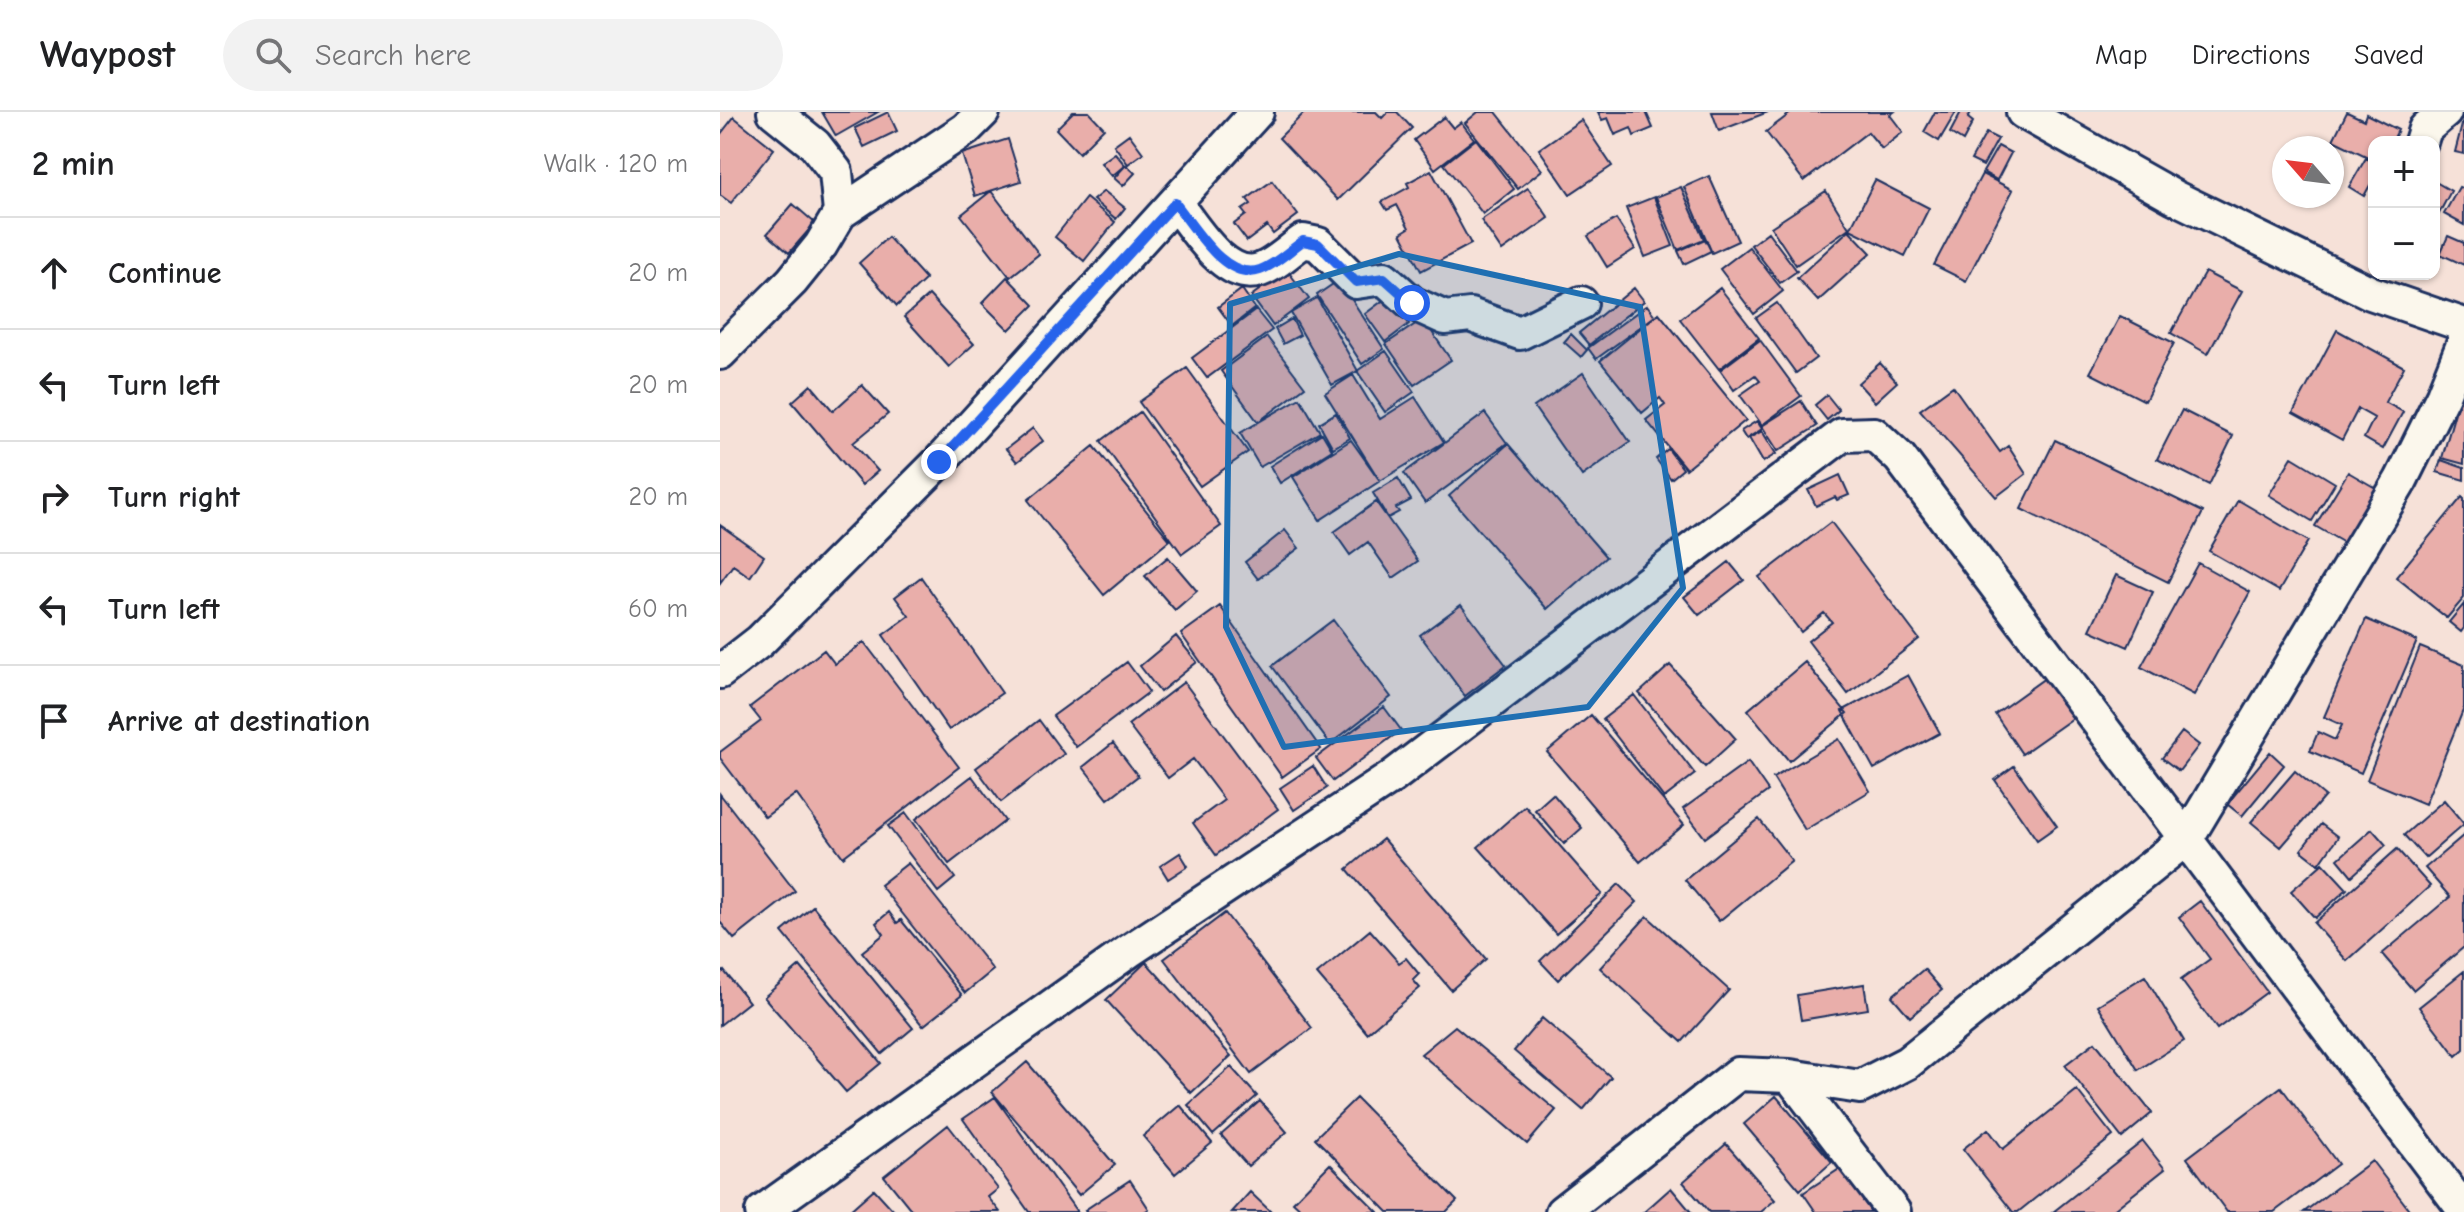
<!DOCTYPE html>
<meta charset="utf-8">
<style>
body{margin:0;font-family:"Comic Neue",sans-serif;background:#f2f2f2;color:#202124}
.controls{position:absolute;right:24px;top:24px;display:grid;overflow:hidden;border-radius:16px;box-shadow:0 2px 6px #0004}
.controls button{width:72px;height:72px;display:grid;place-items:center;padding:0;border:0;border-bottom:2px solid #e0e0e0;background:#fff;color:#202124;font:40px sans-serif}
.compass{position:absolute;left:1552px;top:24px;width:72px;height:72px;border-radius:50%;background:#fff;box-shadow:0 2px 6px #0004;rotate:298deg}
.stop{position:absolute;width:24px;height:24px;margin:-18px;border:6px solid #2563eb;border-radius:50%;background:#fff}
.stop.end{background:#2563eb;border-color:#fff;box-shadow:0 2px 8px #0008}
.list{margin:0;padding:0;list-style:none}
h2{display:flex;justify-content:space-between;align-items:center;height:104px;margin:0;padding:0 32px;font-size:34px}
h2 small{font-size:26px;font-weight:400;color:#757577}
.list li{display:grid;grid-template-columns:52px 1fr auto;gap:24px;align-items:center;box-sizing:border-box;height:112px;padding:0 32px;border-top:2px solid #e0e0e0}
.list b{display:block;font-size:30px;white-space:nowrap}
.list em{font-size:26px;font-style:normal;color:#757577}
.icon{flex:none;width:44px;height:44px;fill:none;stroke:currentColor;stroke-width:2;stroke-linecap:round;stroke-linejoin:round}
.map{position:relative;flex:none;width:1744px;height:1100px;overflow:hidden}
header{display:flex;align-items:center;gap:48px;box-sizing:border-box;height:112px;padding:0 40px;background:#fff;border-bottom:2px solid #e0e0e0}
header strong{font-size:38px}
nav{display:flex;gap:44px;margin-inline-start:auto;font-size:28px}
.search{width:560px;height:72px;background:#f2f2f2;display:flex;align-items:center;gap:20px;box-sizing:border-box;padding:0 28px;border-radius:44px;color:#757577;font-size:30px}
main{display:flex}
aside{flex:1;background:#fff}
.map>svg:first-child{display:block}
.building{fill:#e9aeaa;stroke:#1b2f5e;stroke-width:2}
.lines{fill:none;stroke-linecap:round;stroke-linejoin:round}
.minor-casing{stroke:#1b2f5e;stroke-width:38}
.minor{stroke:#fbf7ec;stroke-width:32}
.route{stroke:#2563eb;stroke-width:10}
.marked{fill:#1f6fb2;fill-opacity:0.2;stroke:#1f6fb2;stroke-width:6;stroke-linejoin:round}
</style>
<header>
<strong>Waypost</strong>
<div class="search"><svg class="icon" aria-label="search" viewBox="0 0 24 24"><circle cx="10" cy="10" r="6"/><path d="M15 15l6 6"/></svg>Search here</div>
<nav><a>Map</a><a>Directions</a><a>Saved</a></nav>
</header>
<main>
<aside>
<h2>2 min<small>Walk · 120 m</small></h2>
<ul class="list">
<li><svg class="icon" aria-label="ahead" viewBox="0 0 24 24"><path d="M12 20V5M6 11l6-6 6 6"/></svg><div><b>Continue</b></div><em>20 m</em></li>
<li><svg class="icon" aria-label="left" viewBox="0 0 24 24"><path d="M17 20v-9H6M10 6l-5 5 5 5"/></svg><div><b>Turn left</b></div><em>20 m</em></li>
<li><svg class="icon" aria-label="right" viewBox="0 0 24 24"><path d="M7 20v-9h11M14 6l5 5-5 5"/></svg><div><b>Turn right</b></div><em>20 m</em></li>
<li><svg class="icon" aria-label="left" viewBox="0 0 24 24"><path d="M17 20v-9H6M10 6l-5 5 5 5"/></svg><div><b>Turn left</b></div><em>60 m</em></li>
<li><svg class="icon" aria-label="arrive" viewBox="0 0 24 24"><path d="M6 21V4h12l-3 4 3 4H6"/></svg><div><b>Arrive at destination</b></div></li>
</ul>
</aside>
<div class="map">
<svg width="1744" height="1100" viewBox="0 0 1744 1100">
<rect width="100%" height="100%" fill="#f6e1d8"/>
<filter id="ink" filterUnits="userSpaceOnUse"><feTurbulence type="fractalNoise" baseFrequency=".0125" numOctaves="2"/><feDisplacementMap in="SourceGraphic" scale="16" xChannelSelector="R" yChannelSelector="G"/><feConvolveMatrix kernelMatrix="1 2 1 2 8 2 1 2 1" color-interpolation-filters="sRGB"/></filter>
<g filter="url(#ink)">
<path class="building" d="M102,0H158L116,24Z
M168,0L177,19L144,35L135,16Z
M353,0H369L384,16L359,41L336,17Z
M585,0H656L662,6L668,0H677L692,16L618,88L559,26Z
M758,0H776L822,58L798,77L745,11Z
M878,0H926L933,16L914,24L911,16L895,23L888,6L882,8Z
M992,0H1048L999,19Z
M1072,0H1174L1170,3L1183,20L1162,37L1148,20L1084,69L1046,20Z
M1215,0H1236L1219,29L1204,20Z
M1241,0H1251L1248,6L1253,10L1243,29L1230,21Z
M1627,0L1644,8L1646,2L1678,18L1672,30H1654V48L1613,28Z
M14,5L54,37L11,91L0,83V23Z
M724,5L733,16L741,10L754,27L715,57L694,28Z
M1744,5V42L1735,40Z
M861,8L892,54L850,82L819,37Z
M1266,21L1278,27L1263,54L1251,48Z
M409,22L423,41L408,52L394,33Z
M288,27L301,69L255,84L242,42Z
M756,27L794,77L763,102L724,52Z
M1278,34L1291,41L1277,68L1263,60Z
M395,41L405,53L392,64L381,51Z
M1646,46L1654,51V66L1644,84L1629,75Z
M406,53L415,61L403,74L394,66Z
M711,58L751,132L701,159L681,121L689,116L677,93L667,98L662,90L689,75L687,71Z
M1262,62L1293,78L1246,169L1214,153Z
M989,64L1018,129L992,141L964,75Z
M1155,68L1209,96L1185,144L1130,117Z
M552,69L578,103L553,122L547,114L527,129L514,112L526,103L522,98L531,92L527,87Z
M1714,69L1731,79L1714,111Z
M961,75L984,127L958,138L936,85Z
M1739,75L1744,77V113L1724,102Z
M808,76L829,106L782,139L761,108Z
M271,79L319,142L290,165L241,103Z
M384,79L405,96L396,107L373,88Z
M1106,79L1129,116L1076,153L1051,115Z
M934,85L953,134L925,145L906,96Z
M366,86L395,110L364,149L335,125Z
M73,92L95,111L69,141L47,122Z
M896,107L915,137L887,155L868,124Z
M1129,118L1151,141L1098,189L1077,166Z
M1048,120L1077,159L1060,171L1031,133Z
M1728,124L1744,131V153L1720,142Z
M168,125L206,167L177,194L139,151Z
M985,127L991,139L964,152L958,139Z
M1029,135L1063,179L1034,202L1000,157Z
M567,158L589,187L553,214L531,184Z
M1485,160L1522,179L1488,242L1451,221Z
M287,165L314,193L289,218L262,191Z
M619,168L664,237L642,252L597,183Z
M914,176L924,189L869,233L859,221Z
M1000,176L1039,226L999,257L960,207Z
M522,177L535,196L512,214L498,195Z
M209,183L254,232L229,255L184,205Z
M669,184L689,212L665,230L645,202Z
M597,186L638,259L612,273L571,201Z
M1057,191L1096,246L1076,261L1036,206Z
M927,193L935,204L876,247L868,236Z
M536,198L552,218L487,266L472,246Z
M939,201L1026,308L966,357L926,308L945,293L940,286L922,301L880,249Z
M1400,204L1454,231L1425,289L1370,261Z
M572,207L580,223L563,232L555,217Z
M703,207L731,248L694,273L666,232Z
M1617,218L1684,255L1665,290L1683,300L1663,337L1644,326L1654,306L1638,297L1622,328L1573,301Z
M851,222L867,238L861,245L844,230Z
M547,225L585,275L538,310L501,259Z
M1040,228L1081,284L1042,313L1020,283L1040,269L1035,263L1014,278L1000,258Z
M666,239L694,280L665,300L637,259Z
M1160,251L1177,270L1155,290L1138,271Z
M467,256L528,340L480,374L419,290Z
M863,261L910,330L862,364L814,295Z
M633,263L660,307L695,285L724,330L660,369L605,281Z
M91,273L113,299L142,273L168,302L133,331L158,359L142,373L72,290Z
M1233,274L1280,340L1288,334L1306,362L1276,385L1200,298Z
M1107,283L1119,298L1107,308L1095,293Z
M1740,283L1744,284V352L1722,346Z
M580,286L600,320L540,355L520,321Z
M1081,289L1097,314L1058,339L1042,314Z
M1462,298L1513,324L1489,373L1437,347Z
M420,300L501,414L462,442L381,329Z
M616,301L630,326L613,336L599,311Z
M765,301L787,331L705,391L684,361Z
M1037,309L1042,317L1026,327L1021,319Z
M313,316L323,329L297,350L286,337Z
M1042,319L1056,342L1043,350L1029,326Z
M602,321L612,338L560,371L550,354Z
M631,328L660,369L600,408L573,365Z
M1335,328L1483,400L1448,470L1301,397Z
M788,332L886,445L827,497L729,384Z
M374,334L450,428L384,483L308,388Z
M948,337L963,357L951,367L936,347Z
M1572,345L1615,371L1592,409L1549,383Z
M1721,348L1744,356V368L1717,360Z
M1628,360L1659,378L1626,432L1595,414Z
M1120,363L1129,383L1117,388L1115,385L1096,394L1088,378Z
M678,366L691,388L676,396L679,400L668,406L653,381Z
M1742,385L1744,387V486L1727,506L1676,465Z
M1518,388L1588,429L1559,479L1489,439Z
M656,390L698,449L673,466L648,430L630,443L614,420Z
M1111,410L1199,527L1128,582L1088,529L1112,510L1104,501L1081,520L1039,465Z
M0,413L44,444L30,465L13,453L0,471Z
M565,418L579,436L538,467L525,450Z
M448,445L477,479L455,498L425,464Z
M1009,450L1024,468L979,503L964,485Z
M1478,451L1530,480L1474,583L1421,555Z
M1396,463L1433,480L1408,535L1370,518Z
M201,465L282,581L229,618L163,523L189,504L175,485Z
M1744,492V516L1741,520L1729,510Z
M741,493L786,553L745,584L700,523Z
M500,494L601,637L562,665L461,522Z
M1646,507L1697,529L1641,661L1590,639L1598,620L1615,628L1622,613L1604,605Z
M613,508L671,585L610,632L552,554Z
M456,524L477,550L440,580L420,554Z
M144,530L239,655L123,745L76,682L45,705L0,646V640L41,609L30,595L104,538L115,552Z
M1700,535L1744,553V596L1705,692L1647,668Z
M407,550L429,580L356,635L333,604Z
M1085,550L1127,601L1069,649L1028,598Z
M950,553L1016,627L985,655L919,581Z
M1188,563L1220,621L1154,657L1122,599Z
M1325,566L1353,606L1302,642L1275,602Z
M464,570L558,697L496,743L473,711L504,688L473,647L448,666L408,613Z
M914,583L975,662L944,686L883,607Z
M664,595L681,618L613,669L596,646Z
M871,603L964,713L920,750L827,640Z
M319,608L344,642L281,690L256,656Z
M1462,620L1479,633L1459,659L1442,646Z
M1119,627L1150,679L1085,718L1053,666Z
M393,631L418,664L388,687L363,655Z
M1550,640L1564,653L1522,704L1507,692Z
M1028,650L1048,679L985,726L963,697Z
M593,654L607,676L574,698L560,676Z
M1294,654L1337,714L1317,728L1275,668Z
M1575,659L1605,684L1561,735L1531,710Z
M252,664L285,709L229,752L196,707Z
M0,682L75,779L14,827L0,810Z
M833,682L862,716L844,732L815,698Z
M1724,688L1744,712L1705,746L1684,723Z
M805,694L882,782L836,822L758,735Z
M186,701L235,766L218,780L168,714Z
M1039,707L1072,749L999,809L965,768Z
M1601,712L1618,725L1599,752L1581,738Z
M1652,717L1666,733L1632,764L1618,747Z
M1744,723V835L1693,878L1662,842L1730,785L1705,756Z
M663,727L766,847L731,878L627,757Z
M1677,737L1710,774L1627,849L1594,811Z
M460,741L468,754L448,767L440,754Z
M188,751L273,858L245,881L160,773Z
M1603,751L1627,777L1595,806L1571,779Z
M899,772L917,790L838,868L820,849Z
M1480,789L1547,880L1497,917L1461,868L1490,847L1459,805Z
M93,794L193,916L162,942L62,820Z
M169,800L177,811L181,808L242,883L203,914L142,840L164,822L156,811Z
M505,801L592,916L531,962L444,847Z
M927,804L1009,878L962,930L880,856Z
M650,818L679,851L686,846L699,862L693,868L700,876L647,921L597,862Z
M426,850L511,944L471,981L386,888Z
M80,854L161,951L126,980L44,885Z
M1204,857L1222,878L1190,905L1172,884Z
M4,859L29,890L0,913V862Z
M1744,859V937L1736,944L1699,895Z
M1425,864L1464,929L1418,958L1378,893Z
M1144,872L1148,897L1081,908L1077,883Z
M822,906L891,965L863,998L794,939Z
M735,914L836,998L807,1032L701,942Z
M1375,930L1432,1001L1402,1026L1345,953Z
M307,950L395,1053L359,1083L272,980Z
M511,955L537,984L493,1023L468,993Z
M1561,975L1618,1052L1554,1100H1507L1467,1046Z
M1357,978L1393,1024L1298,1100H1293L1243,1037L1268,1017L1283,1037Z
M1056,984L1112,1050L1080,1078L1024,1012Z
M275,985L357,1100H309L243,1007Z
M636,986L737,1089L726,1100H668L595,1026Z
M540,989L567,1020L528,1054L501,1023Z
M460,993L492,1031L455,1062L423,1024Z
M228,1013L278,1077L268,1085L280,1100H193L164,1064Z
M1423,1029L1445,1057L1391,1100H1333Z
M1006,1032L1055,1088L1041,1100H989L963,1070Z
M1652,1049L1691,1100H1584Z
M610,1052L658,1100H584L573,1090Z
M1121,1056L1151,1100H1096L1083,1081Z
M410,1068L429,1097L424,1100H367L365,1098Z
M951,1076L971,1100H924Z
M154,1077L175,1100H128Z
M530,1080L551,1100H512Z"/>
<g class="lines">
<defs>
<path id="minor" d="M54,0L95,33L116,60L120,101
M1303,0L1454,85L1651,181L1744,213
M1701,30L1705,17L1725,0
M455,91C474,114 505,170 540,158C555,153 570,138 583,129L598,132L636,170L664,166L692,191L725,206L750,203L800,221L861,191
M0,241L72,169L101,133L120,101L246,17L263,0
M0,560L40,529L219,350L537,0
M1070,964L1174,1100
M42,1100L409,839L672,665L1122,323L1154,322L1180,346L1744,1098
M842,1100L1018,962L1070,964L1140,975L1187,951L1467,726L1681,368L1723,283L1744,230"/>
</defs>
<use href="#minor" class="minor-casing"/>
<use href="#minor" class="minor"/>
</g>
</g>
<g class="lines" filter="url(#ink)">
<path class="route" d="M219,350L455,91C474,114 505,170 540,158C555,153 570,138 583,129L598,132L636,170L664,166L692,191"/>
</g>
<path class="marked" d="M679,142L920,195L963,476L868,595L564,635L506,515L510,192Z"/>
</svg>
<div class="controls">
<button>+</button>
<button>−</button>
</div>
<svg class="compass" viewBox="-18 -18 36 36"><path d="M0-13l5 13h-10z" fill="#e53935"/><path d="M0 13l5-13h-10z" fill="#757577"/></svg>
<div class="stop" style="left:692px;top:191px"></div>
<div class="stop end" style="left:219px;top:350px"></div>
</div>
</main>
